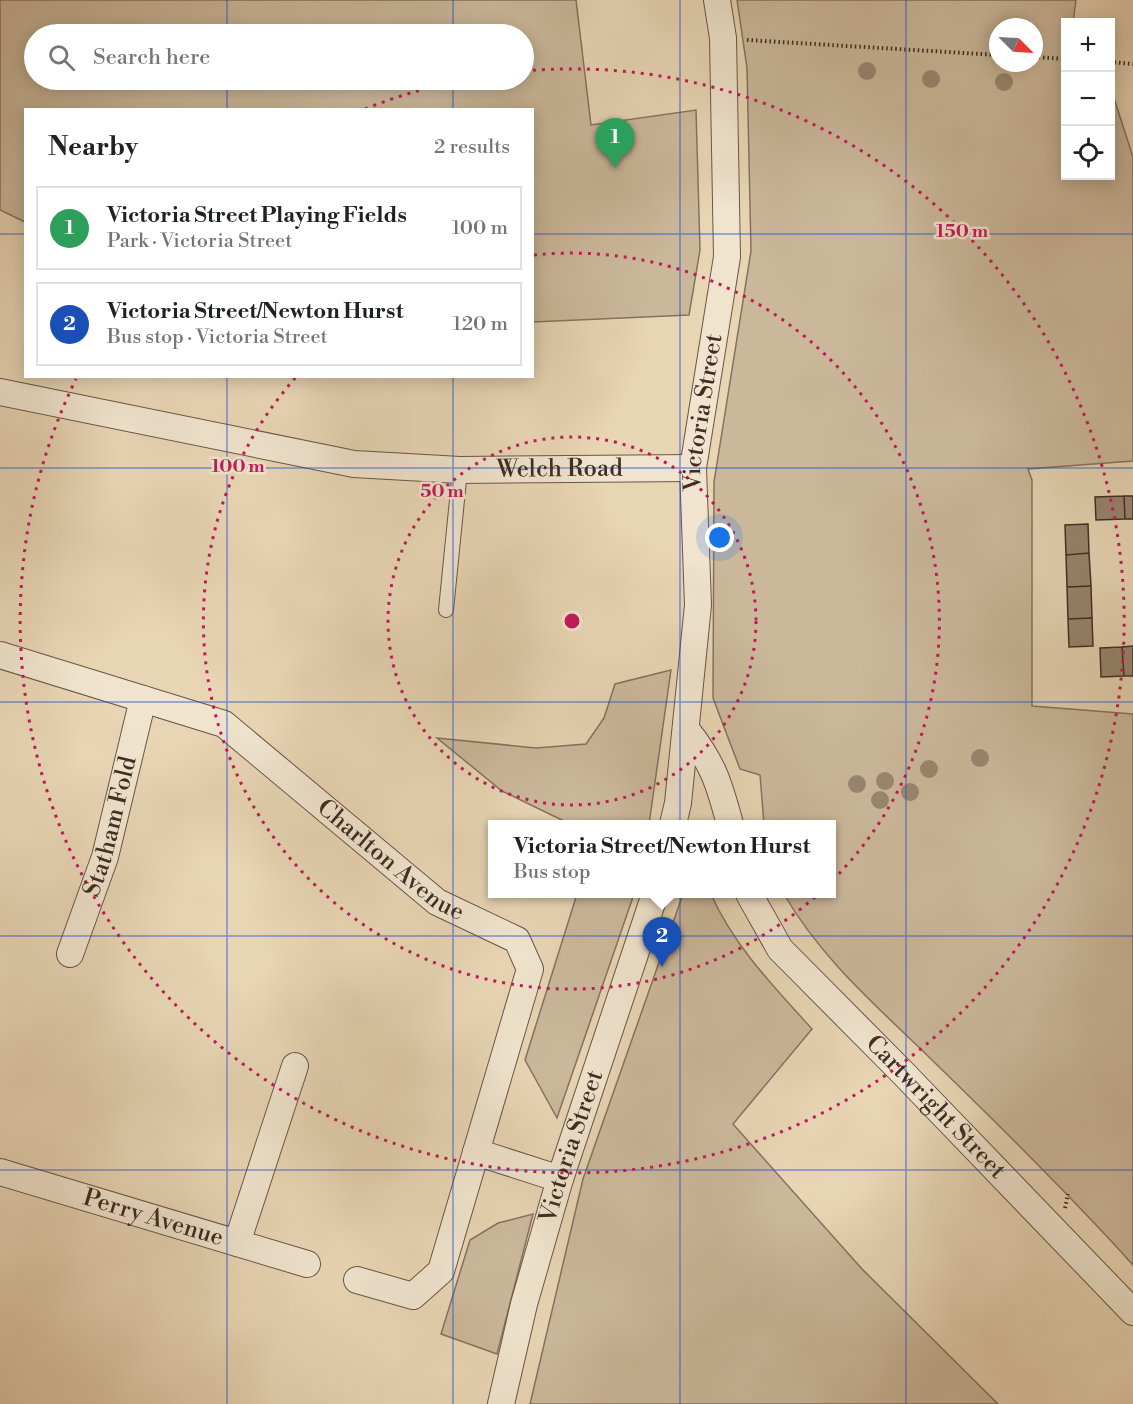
<!DOCTYPE html>
<meta charset="utf-8">
<style>
body{margin:0;font-family:"Libre Bodoni",serif;background:#f2f2f2;color:#202124}
.controls{position:absolute;right:18px;top:18px;display:grid;overflow:hidden;border-radius:0px;box-shadow:0 3px 15px #0003}
.controls button{width:54px;height:54px;display:grid;place-items:center;padding:0;border:0;border-bottom:2px solid #e0e0e0;background:#fff;color:#202124;font:30px sans-serif}
.compass{position:absolute;left:989px;top:18px;width:54px;height:54px;border-radius:50%;background:#fff;box-shadow:0 3px 15px #0003;rotate:114deg}
.you{position:absolute;left:720px;top:538px;width:21px;height:21px;margin:-15px;border:4px solid #fff;border-radius:50%;background:#1a73e8;box-shadow:0 0 0 9px #1a73e833}
.badge{display:grid;place-items:center;width:39px;height:39px;border-radius:50%;background:#1a73e8;color:#fff;font-size:20px;font-weight:700}
.pin{position:absolute;translate:-50% -50px;filter:drop-shadow(0 2px 3px #0008)}
.pin::after{content:'';position:absolute;top:32px;width:21px;height:18px;background:inherit;clip-path:polygon(0 0,100% 0,50% 100%)}
.popup{position:absolute;left:488px;top:820px;width:348px;height:78px;box-sizing:border-box;display:grid;place-content:center;border-radius:0px;background:#fff;filter:drop-shadow(0 2px 4px #0005);font-size:20px;white-space:nowrap;color:#757577}
.popup b{font-size:22px;color:#202124}
.popup::after{content:'';position:absolute;left:50%;top:100%;margin-left:-12px;border:12px solid transparent;border-top-color:#fff}
.list{margin:0;padding:0;list-style:none}
h2{display:flex;justify-content:space-between;align-items:center;height:78px;margin:0;padding:0 24px;font-size:26px}
h2 small{font-size:20px;font-weight:400;color:#757577}
.list li{display:grid;grid-template-columns:39px 1fr auto;gap:18px;align-items:center;box-sizing:border-box;height:84px;margin:0 12px 12px;padding:0 12px;border:2px solid #e0e0e0;border-radius:0px}
.list b{display:block;font-size:22px;white-space:nowrap}
.list p{margin:0;font-size:20px;white-space:nowrap;color:#757577}
.list em{font-size:20px;font-style:normal;color:#757577}
.icon{flex:none;width:33px;height:33px;fill:none;stroke:currentColor;stroke-width:2;stroke-linecap:round;stroke-linejoin:round}
.map{position:relative;flex:none;width:1133px;height:1404px;overflow:hidden}
.search{position:absolute;background:#fff;box-shadow:0 3px 15px #0003;left:24px;top:24px;width:510px;height:66px;display:flex;align-items:center;gap:15px;box-sizing:border-box;padding:0 21px;border-radius:33px;color:#757577;font-size:22px}
.panel{position:absolute;background:#fff;box-shadow:0 3px 15px #0003;left:24px;top:108px;width:510px;height:270px;border-radius:0px}
.map>svg:first-child{display:block}
.green{fill:#cbb89b;stroke:#85725f;stroke-width:1.5;fill-rule:evenodd}
.building{fill:#97846e;stroke:#3f2c23;stroke-width:1.5}
.lines{fill:none;stroke-linecap:round;stroke-linejoin:round}
.lane-casing{stroke:#695647;stroke-width:16}
.street-casing{stroke:#695647;stroke-width:28}
.path{stroke:#3f2c23;stroke-width:4;stroke-dasharray:1.5 3;stroke-linecap:butt}
.lane{stroke:#f0e4ce;stroke-width:14}
.street{stroke:#f0e4ce;stroke-width:26}
.tree{fill:#9a8771}
.grid{fill:none;stroke:#1d4ed8;stroke-width:1.5;stroke-opacity:0.55}
.ring{fill:none;stroke:#c2185b;stroke-width:3;stroke-dasharray:3 6}
.labels{text-anchor:middle;dominant-baseline:central;stroke-width:5;stroke-linejoin:round;paint-order:stroke}
.street-label{font-size:24px;fill:#3f2c23;stroke:#f0e4ce}
.centre{fill:#c2185b;stroke:#f0e4ce;stroke-width:3}
.ring-label{font-size:18px;text-anchor:middle;font-weight:bold;fill:#c2185b;stroke:#f0e4ce;stroke-width:5;stroke-linejoin:round;paint-order:stroke}
</style>
<div class="map">
<svg width="1133" height="1404" viewBox="0 0 1133 1404">
<rect width="100%" height="100%" fill="#e8d5b4"/>
<filter id="stains"><feTurbulence type="fractalNoise" baseFrequency=".00333" numOctaves="4"/><feColorMatrix values="0 0 0 0 .2 0 0 0 0 .09 0 0 0 0 .02 0 0 0 .5 -.17"/></filter>
<radialGradient id="worn" r=".72"><stop offset=".6" stop-color="#630" stop-opacity="0"/><stop offset="1" stop-color="#630" stop-opacity=".3"/></radialGradient>
<path class="green" d="M0,0H576L591,125L696,110L700,250L689,315L533,322L532,110H26L25,222L0,210ZM34,34H524V80H34Z
M737,0H1076L1073,22H1066V176H1110L1111,89L1133,157V461L1028,469L1032,480V706L1133,714V1265C1069,1194 1001,1127 932,1060C879,1008 821,959 784,894H831V824H764L760,775L740,769L713,698L714,482L751,251L747,68ZM998,27H1034V63H998Z
M671,670L649,824H570L502,791L437,738L536,748L586,744L604,718L615,684Z
M577,894H634L557,1118L525,1060Z
M683,894H711C733,945 775,988 812,1029L733,1124L862,1269L998,1404H530L583,1179Z
M533,1214L497,1354L441,1334L470,1240L498,1223Z"/>
<path class="building" d="M1124,496L1125,519L1096,520L1095,497Z
M1124,496H1133V519H1125Z
M1088,524L1089,553L1066,555L1065,525Z
M1089,553L1091,586L1067,587L1066,555Z
M1091,586L1092,618L1068,619L1067,587Z
M1092,618L1093,646L1069,647L1068,619Z
M1133,646V676H1124L1122,647Z
M1122,647L1124,676L1101,677L1100,648Z"/>
<g class="lines">
<defs>
<path id="lane" d="M446,610L460,470"/>
<g id="street">
<path id="s1" d="M0,392L354,464L460,470L693,468"/>
<path id="s2" d="M0,655L224,724L437,902L517,940L530,969L441,1271L413,1296L357,1280"/>
<path d="M686,729C713,763 719,783 730,824"/>
<path id="s3" d="M673,824L678,803L698,605L693,468L727,257L723,38L717,0"/>
<path id="s4" d="M749,894L780,949L902,1072L1133,1312"/>
<path id="s5" d="M70,954L105,857L143,699"/>
<path d="M476,1152L560,1179"/>
<path id="s6" d="M0,1172L307,1264"/>
<path d="M237,1243L295,1066"/>
<path id="s7" d="M501,1404L524,1304L560,1179L655,894"/>
</g>
</defs>
<use href="#lane" class="lane-casing"/>
<use href="#street" class="street-casing"/>
<path class="path" d="M747,40L998,55
M1034,57L1066,59
M1110,62L1133,64
M1065,1208L1068,1194"/>
<use href="#lane" class="lane"/>
<use href="#street" class="street"/>
</g>
<g class="tree">
<circle cx="867" cy="71" r="9"/>
<circle cx="931" cy="79" r="9"/>
<circle cx="1004" cy="82" r="9"/>
<circle cx="980" cy="758" r="9"/>
<circle cx="929" cy="769" r="9"/>
<circle cx="885" cy="781" r="9"/>
<circle cx="857" cy="784" r="9"/>
<circle cx="910" cy="792" r="9"/>
<circle cx="880" cy="800" r="9"/>
</g>
<path class="grid" d="M227,0V34M453,0V34M680,0V1404M906,0V1404M227,80V110M453,80V110M0,234H26M532,234H1133M227,376V1404M453,376V1404M0,468H1133M0,702H1133M0,936H1133M0,1170H1133"/>
<g class="ring">
<circle cx="572" cy="621" r="184"/>
<path d="M534 255A368 368 0 1 1 296 377"/>
<path d="M365 109A552 552 0 0 1 462 80M524 71A552 552 0 1 1 76 379"/>
</g>
<g class="labels">
<g class="street-label">
<text stroke="none"><textPath href="#s3" startOffset="414">Victoria Street</textPath></text>
<text stroke="none"><textPath href="#s1" startOffset="567">Welch Road</textPath></text>
<text stroke="none"><textPath href="#s5" startOffset="134">Statham Fold</textPath></text>
<text stroke="none"><textPath href="#s2" startOffset="450">Charlton Avenue</textPath></text>
<text stroke="none"><textPath href="#s4" startOffset="285">Cartwright Street</textPath></text>
<text stroke="none"><textPath href="#s7" startOffset="267">Victoria Street</textPath></text>
<text stroke="none"><textPath href="#s6" startOffset="160">Perry Avenue</textPath></text>
</g>
</g>
<circle cx="572" cy="621" r="9" class="centre"/>
<g class="ring-label">
<text x="962" y="237">150 m</text>
<text x="238" y="472">100 m</text>
<text x="442" y="497">50 m</text>
</g>
<rect width="100%" height="100%" filter="url(#stains)"/>
<rect width="100%" height="100%" fill="url(#worn)"/>
</svg>
<div class="controls">
<button>+</button>
<button>−</button>
<button><svg class="icon" aria-label="locate" viewBox="0 0 24 24"><circle cx="12" cy="12" r="6"/><path d="M12 2v4M12 18v4M2 12h4M18 12h4"/></svg></button>
</div>
<svg class="compass" viewBox="-18 -18 36 36"><path d="M0-13l5 13h-10z" fill="#e53935"/><path d="M0 13l5-13h-10z" fill="#757577"/></svg>
<div class="you"></div>
<div class="pin badge" style="left:615px;top:168px;background:#2e9e5b">1</div>
<div class="pin badge" style="left:662px;top:967px;background:#1a4fb4">2</div>
<div class="popup"><b>Victoria Street/Newton Hurst</b>Bus stop</div>
<div class="search"><svg class="icon" aria-label="search" viewBox="0 0 24 24"><circle cx="10" cy="10" r="6"/><path d="M15 15l6 6"/></svg>Search here</div>
<section class="panel">
<h2>Nearby<small>2 results</small></h2>
<ul class="list">
<li><span class="badge" style="background:#2e9e5b">1</span><div><b>Victoria Street Playing Fields</b><p>Park · Victoria Street</p></div><em>100 m</em></li>
<li><span class="badge" style="background:#1a4fb4">2</span><div><b>Victoria Street/Newton Hurst</b><p>Bus stop · Victoria Street</p></div><em>120 m</em></li>
</ul>
</section>
</div>
